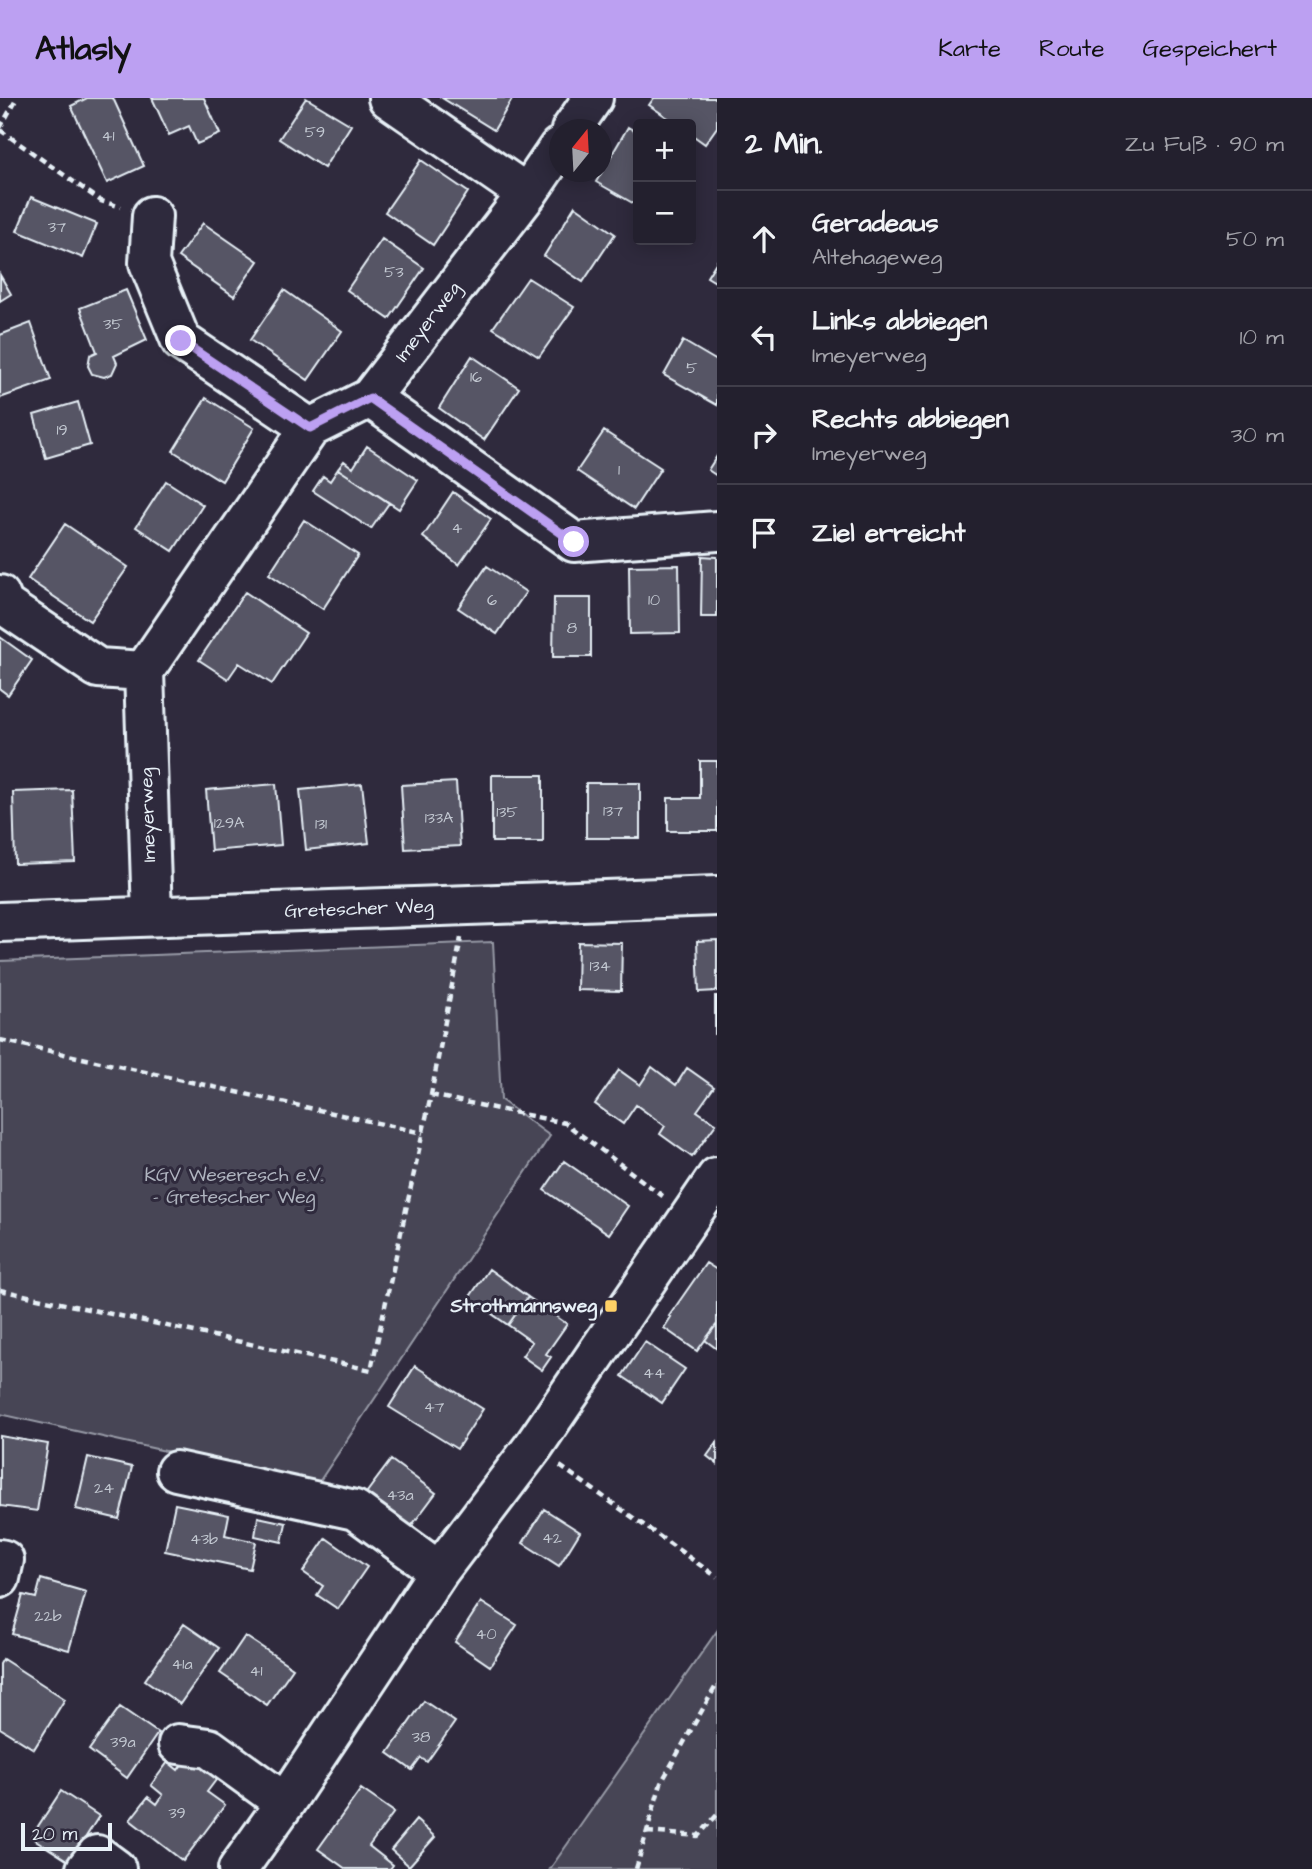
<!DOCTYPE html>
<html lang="de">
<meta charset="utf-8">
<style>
body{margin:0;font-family:"Architects Daughter",sans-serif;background:#2b2836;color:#f1f3f6}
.controls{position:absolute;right:21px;top:21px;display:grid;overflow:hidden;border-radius:7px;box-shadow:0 4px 18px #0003}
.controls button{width:63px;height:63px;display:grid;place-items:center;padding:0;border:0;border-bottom:2px solid #403e4a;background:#23202e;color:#f1f3f6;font:35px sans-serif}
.compass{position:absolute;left:549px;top:21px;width:63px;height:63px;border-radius:50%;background:#23202e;box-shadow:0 4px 18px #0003;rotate:18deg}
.scale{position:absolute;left:21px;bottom:18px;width:91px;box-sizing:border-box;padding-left:7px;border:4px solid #e8f1f8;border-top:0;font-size:19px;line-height:24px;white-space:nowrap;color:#e8f1f8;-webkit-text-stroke:5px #2f2a3d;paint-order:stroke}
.stop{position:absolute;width:21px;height:21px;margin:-16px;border:5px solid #bca0f2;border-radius:50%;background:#fff}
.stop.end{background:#bca0f2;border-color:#fff;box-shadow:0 2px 7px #0008}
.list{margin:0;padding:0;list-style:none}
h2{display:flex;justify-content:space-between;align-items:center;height:91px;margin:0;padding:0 28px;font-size:30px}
h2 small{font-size:23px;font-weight:400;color:#a3a3aa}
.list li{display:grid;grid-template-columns:46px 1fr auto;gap:21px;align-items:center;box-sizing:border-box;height:98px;padding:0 28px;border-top:2px solid #403e4a}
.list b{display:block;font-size:26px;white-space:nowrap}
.list p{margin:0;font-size:23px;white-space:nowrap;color:#a3a3aa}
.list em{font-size:23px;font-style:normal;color:#a3a3aa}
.icon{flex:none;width:38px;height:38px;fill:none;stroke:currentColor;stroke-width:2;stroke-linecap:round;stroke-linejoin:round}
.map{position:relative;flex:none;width:717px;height:1771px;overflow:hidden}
header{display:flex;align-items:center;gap:42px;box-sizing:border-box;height:98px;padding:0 35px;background:#bca0f2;color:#111}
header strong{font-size:33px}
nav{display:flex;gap:38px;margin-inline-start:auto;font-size:24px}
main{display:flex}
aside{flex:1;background:#23202e}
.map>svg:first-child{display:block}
.green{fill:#464455;stroke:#979aa6;stroke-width:2}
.building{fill:#575565;stroke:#e8f1f8;stroke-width:2}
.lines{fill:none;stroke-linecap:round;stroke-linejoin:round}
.minor-casing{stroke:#e8f1f8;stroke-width:44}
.path{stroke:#e8f1f8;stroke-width:4.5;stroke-dasharray:7 5;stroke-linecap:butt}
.minor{stroke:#2f2a3d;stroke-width:38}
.route{stroke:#bca0f2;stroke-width:9}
.poi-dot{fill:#ffd166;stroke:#2f2a3d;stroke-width:2.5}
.labels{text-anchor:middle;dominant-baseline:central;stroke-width:6;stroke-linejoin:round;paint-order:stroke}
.number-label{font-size:16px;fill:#c4cad3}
.street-label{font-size:19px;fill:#e8f1f8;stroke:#2f2a3d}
.park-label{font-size:19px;fill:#afb4bf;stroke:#2f2a3d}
.poi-label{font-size:19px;font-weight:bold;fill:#e8f1f8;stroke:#2f2a3d;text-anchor:end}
</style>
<header>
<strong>Atlasly</strong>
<nav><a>Karte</a><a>Route</a><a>Gespeichert</a></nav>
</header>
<main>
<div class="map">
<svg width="717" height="1771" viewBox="0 0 717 1771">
<rect width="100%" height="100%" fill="#2f2a3d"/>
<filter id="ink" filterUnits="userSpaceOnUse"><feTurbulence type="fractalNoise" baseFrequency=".0143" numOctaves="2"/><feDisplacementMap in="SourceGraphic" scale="14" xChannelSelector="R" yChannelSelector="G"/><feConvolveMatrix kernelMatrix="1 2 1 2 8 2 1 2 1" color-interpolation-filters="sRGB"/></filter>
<g filter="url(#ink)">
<path class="green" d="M493,844L501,1002L550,1038L317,1387L0,1316V863Z
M717,1533V1771H550Z"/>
<path class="building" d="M87,0H113L144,68L107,85L71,8Z
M152,0H204L220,36L197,46L189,28L169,37Z
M306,0L351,27L324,70L279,41Z
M442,0H513L494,32Z
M654,0H717V29L705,46L691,36V26H677L649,7Z
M628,29L638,35V108L596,84Z
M421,62L468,94L433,147L385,114Z
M31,99L97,126L83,160L17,133Z
M575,108L615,136L583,184L544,158Z
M203,125L258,163L234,198L178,159Z
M382,141L424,170L389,221L347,192Z
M717,163V185L707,179Z
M0,177L11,196L0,203Z
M528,180L574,209L539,259L493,230Z
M126,192L147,242L114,258L117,265L112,276L104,279L92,276L88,268L90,257L97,254L80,210Z
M284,192L342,233L308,282L250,242Z
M31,225L51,282L0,300V237Z
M683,243L717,263V307L664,277Z
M472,258L519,290L484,342L439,310Z
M206,300L254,330L222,383L173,353Z
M78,304L90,347L46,360L34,317Z
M604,333L661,370L634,411L577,373Z
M367,348L418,382L399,411L338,371L344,363L353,370Z
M717,358V378L708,372Z
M338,371L389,405L371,431L313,393L323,378L330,383Z
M166,383L203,407L173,453L136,429Z
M453,394L491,421L459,467L423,439Z
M304,422L358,457L323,511L269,476Z
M65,426L128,469L90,523L28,481Z
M702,458L717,459V519H701Z
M679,467L680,535L630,536L629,468Z
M487,468L526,494L497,536L458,510Z
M245,494L306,535L272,586L239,565L228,581L199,562Z
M554,500H591V559H553Z
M0,539L32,562L8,597L0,591Z
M700,663H717V733H668V700H700Z
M492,677H543V744H492Z
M456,684L460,748L405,751L401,687Z
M586,685H640V740H586Z
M276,686L281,747L211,753L206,692Z
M362,686L369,745L306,752L300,692Z
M72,692L75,764L15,766L13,694Z
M717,842V893L699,894L697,843Z
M578,844L622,845L621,893L577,892Z
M715,898H717V936H715Z
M652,969L676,987L687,970L714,989L697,1013L716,1026L692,1059L660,1036L665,1028L636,1007L623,1026L595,1006L619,972L640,987Z
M564,1063L628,1108L609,1136L544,1092Z
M706,1165L717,1172V1226L697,1253L664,1230L671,1219L669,1218Z
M489,1171L528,1199L508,1227L469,1200Z
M528,1199L567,1226L546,1256L551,1259L542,1272L522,1258L532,1244L508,1227Z
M717,1226V1251L705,1242Z
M645,1244L685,1271L662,1305L622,1278Z
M415,1268L483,1311L457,1351L389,1309Z
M0,1338L48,1346L37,1413L0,1408Z
M717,1344V1366L707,1358Z
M88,1359L132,1369L119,1421L76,1411Z
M391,1362L436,1395L409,1431L364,1398Z
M175,1406L229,1417L225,1437L256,1444L250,1471L165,1453Z
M544,1411L580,1434L559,1468L523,1445Z
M258,1419L286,1425L282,1444L255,1438Z
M326,1440L367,1469L338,1511L317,1497L323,1488L303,1474Z
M41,1481L86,1494L69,1552L12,1536L23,1497L36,1500Z
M481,1504L517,1527L490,1568L455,1544Z
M184,1526L219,1550L180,1606L145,1582Z
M245,1538L293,1570L267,1607L220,1575Z
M3,1561L65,1601L34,1651L0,1630V1566Z
M424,1603L455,1624L427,1664L421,1660L412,1672L388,1655Z
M120,1609L158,1635L127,1680L89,1652Z
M190,1655L219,1678L207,1694L225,1707L183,1763L130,1722L148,1699L157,1706L163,1697L151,1687L168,1664L178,1672Z
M361,1691L394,1714L369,1748L393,1767L390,1771H346L318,1751Z
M61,1693L99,1718L70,1764L31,1739Z
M416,1722L435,1739L409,1768L391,1752Z"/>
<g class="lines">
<defs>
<path id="minor" d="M388,0L527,96
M571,32L593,0
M152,118L149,165L181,243L310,330
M370,300L574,444L717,433
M0,497L4,507L98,570L144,573
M152,818L144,573L310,330L370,300L527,96L559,49
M0,824L717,798
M176,1373L355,1412L439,1473
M0,1461L4,1462L0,1480
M178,1646L209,1650L285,1705
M86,1771L97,1757L116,1771
M238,1771L285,1705L439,1473L533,1349L717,1079"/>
</defs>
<use href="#minor" class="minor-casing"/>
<path class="path" d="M0,30L17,0
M0,32L101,103L121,109
M0,942L423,1035
M431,997L565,1025L664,1099
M0,1192L371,1272L431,997L461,840
M560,1368L717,1479
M647,1734L698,1738L717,1717
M636,1771L661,1685L717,1586"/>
<use href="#minor" class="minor"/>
</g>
</g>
<g class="lines" filter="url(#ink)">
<path class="route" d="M181,243L310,330L370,300L574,444"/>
</g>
<rect class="poi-dot" x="604" y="1201" width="14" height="14" rx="3.5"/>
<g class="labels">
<g class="number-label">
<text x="315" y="34">59</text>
<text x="108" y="38">41</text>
<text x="57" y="129">37</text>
<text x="394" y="174">53</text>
<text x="113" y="226">35</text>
<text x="692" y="270">5</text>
<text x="476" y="279">16</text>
<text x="62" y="332">19</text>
<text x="619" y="372">1</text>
<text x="457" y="430">4</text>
<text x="492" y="502">6</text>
<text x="654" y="502">10</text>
<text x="572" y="530">8</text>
<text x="613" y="713">137</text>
<text x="507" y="714">135</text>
<text x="439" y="720">133A</text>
<text x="229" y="725">129A</text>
<text x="321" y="726">131</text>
<text x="600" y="868">134</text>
<text x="654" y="1275">44</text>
<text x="434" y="1309">47</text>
<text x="104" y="1390">24</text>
<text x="400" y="1397">43a</text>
<text x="552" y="1440">42</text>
<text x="204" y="1441">43b</text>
<text x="48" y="1518">22b</text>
<text x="486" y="1536">40</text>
<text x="182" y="1566">41a</text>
<text x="256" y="1573">41</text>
<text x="421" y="1639">38</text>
<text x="123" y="1644">39a</text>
<text x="177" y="1715">39</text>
</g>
<g class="street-label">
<text transform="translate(428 224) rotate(-53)">Imeyerweg</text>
<text transform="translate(148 717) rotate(-92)">Imeyerweg</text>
<text transform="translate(359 811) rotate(-2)">Gretescher Weg</text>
</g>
<g class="park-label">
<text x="234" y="1077">KGV Weseresch e.V.<tspan x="234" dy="22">- Gretescher Weg</tspan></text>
</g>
<g class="poi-label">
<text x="597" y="1208">Strothmannsweg</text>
</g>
</g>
</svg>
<div class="controls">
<button>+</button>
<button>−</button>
</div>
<svg class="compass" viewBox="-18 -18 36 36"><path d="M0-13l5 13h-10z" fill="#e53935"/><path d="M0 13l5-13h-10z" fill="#a3a3aa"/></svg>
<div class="scale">20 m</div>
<div class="stop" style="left:574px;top:444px"></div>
<div class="stop end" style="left:181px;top:243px"></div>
</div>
<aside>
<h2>2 Min.<small>Zu Fuß · 90 m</small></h2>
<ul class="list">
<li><svg class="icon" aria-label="ahead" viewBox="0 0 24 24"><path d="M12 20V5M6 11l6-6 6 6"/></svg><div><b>Geradeaus</b><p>Altehageweg</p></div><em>50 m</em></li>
<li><svg class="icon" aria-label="left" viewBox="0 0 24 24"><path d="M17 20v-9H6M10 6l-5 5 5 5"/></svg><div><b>Links abbiegen</b><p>Imeyerweg</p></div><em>10 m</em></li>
<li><svg class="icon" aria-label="right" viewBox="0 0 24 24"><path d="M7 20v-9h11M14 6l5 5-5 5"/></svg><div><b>Rechts abbiegen</b><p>Imeyerweg</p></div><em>30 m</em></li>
<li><svg class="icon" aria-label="arrive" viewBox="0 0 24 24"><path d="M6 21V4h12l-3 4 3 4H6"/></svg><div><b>Ziel erreicht</b></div></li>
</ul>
</aside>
</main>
